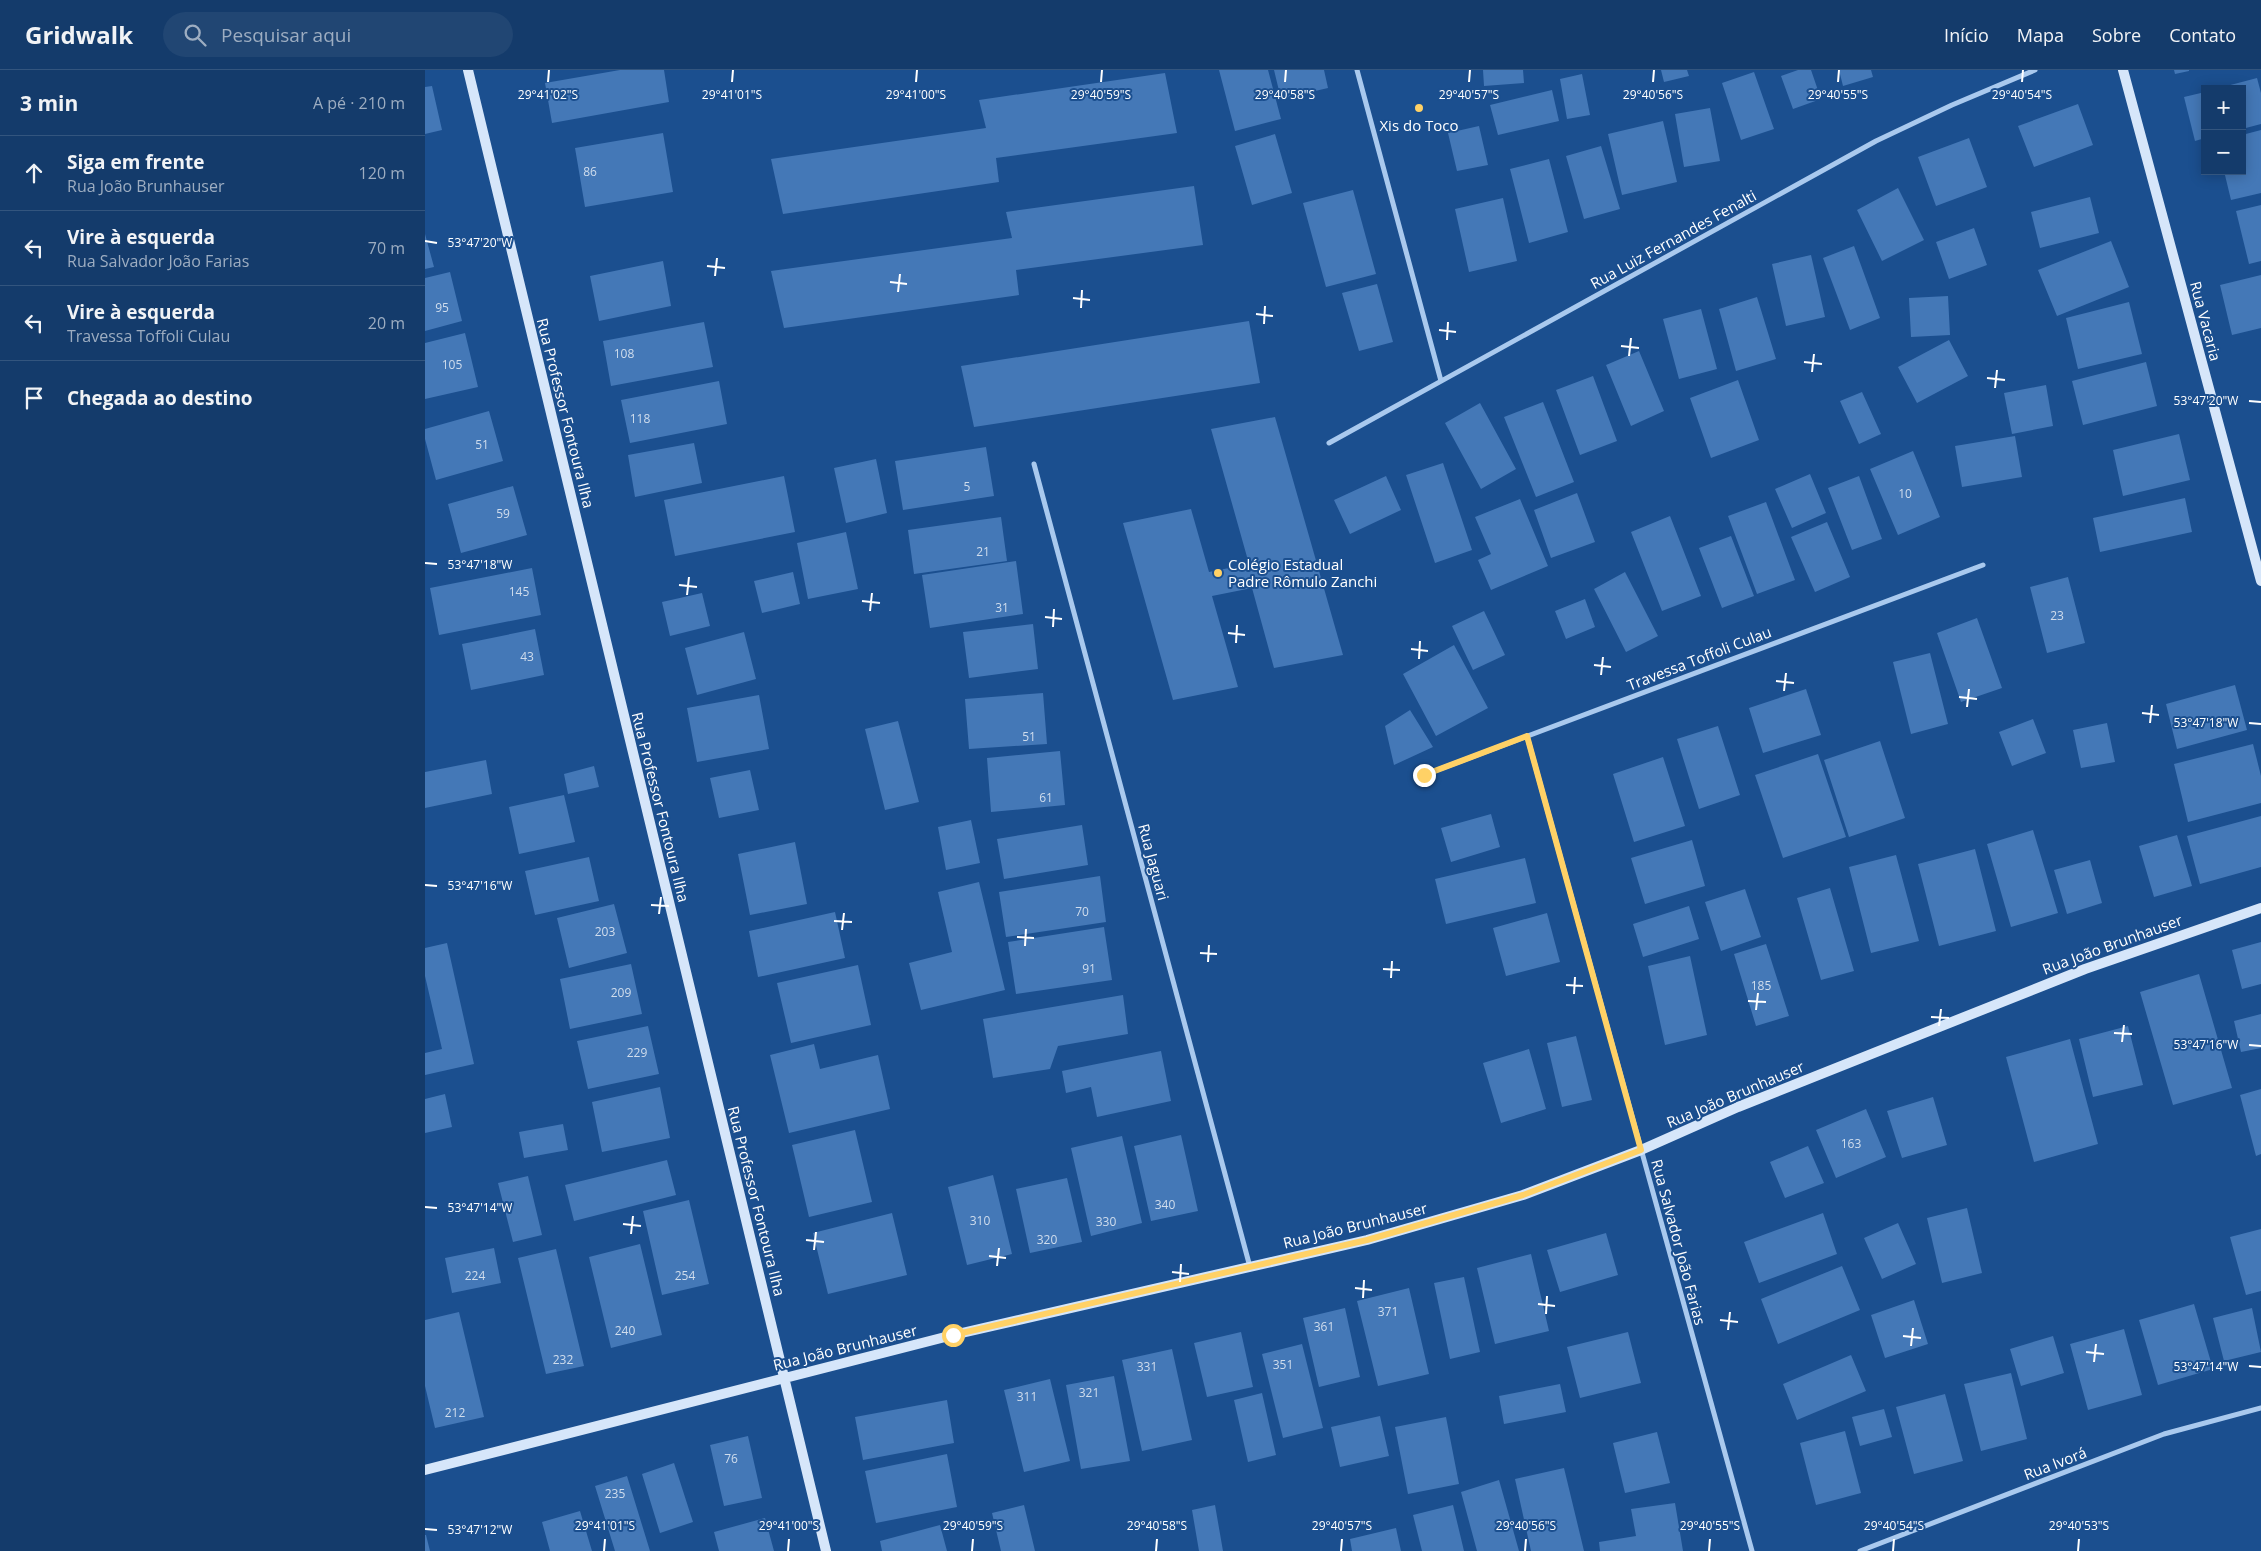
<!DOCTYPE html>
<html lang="pt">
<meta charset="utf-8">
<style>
body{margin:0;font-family:"Open Sans",sans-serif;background:#214673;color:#f1f3f6}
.controls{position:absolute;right:15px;top:15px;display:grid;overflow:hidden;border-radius:0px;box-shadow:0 2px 12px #0003}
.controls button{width:45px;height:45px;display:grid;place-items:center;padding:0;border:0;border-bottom:1px solid #33557e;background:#143b6b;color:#f1f3f6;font:25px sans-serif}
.stop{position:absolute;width:15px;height:15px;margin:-11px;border:4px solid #ffd166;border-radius:50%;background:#fff}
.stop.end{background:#ffd166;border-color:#fff;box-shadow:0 1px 5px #0008}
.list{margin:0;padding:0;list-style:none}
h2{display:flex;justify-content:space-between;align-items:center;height:65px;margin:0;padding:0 20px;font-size:21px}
h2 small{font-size:16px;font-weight:400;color:#9dadc1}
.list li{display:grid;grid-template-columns:32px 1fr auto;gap:15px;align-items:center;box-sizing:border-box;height:75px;padding:0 20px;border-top:1px solid #33557e}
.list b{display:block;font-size:19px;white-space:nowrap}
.list p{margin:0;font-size:16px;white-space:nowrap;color:#9dadc1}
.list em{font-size:16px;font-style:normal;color:#9dadc1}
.icon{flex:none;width:28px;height:28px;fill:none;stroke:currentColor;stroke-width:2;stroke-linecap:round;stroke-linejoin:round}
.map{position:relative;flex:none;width:1836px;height:1481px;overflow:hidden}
header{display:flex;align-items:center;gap:30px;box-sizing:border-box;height:70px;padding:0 25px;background:#143b6b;border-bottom:1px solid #33557e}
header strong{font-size:24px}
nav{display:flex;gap:28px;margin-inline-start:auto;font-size:18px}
.search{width:350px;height:45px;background:#214673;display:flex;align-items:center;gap:12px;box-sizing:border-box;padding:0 18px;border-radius:28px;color:#9dadc1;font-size:19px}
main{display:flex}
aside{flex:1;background:#143b6b}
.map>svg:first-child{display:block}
.building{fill:#4478b7}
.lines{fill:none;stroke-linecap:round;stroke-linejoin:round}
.street{stroke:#a9c9ee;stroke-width:5}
.secondary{stroke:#d6e6fa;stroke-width:10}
.route{stroke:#ffd166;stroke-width:6}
.ticks{fill:none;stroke:#fff;stroke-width:2}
.poi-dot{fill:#ffd166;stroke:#1b4f8f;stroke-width:2}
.labels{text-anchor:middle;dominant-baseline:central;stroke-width:4;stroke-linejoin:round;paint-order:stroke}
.number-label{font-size:12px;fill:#d0dded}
.poi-label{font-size:15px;fill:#fff;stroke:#1b4f8f}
.street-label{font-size:15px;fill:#fff;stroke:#1b4f8f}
.ticks-label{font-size:12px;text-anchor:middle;fill:#fff;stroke:#1b4f8f;stroke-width:4;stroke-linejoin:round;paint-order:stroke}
</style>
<header>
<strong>Gridwalk</strong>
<div class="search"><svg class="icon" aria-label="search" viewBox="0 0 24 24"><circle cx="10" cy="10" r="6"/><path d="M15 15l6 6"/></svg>Pesquisar aqui</div>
<nav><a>Início</a><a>Mapa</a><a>Sobre</a><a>Contato</a></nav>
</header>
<main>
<aside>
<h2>3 min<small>A pé · 210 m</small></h2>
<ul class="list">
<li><svg class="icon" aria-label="ahead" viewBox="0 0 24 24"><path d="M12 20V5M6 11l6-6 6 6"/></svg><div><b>Siga em frente</b><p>Rua João Brunhauser</p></div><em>120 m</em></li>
<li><svg class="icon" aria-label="left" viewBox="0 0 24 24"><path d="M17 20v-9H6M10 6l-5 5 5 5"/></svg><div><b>Vire à esquerda</b><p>Rua Salvador João Farias</p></div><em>70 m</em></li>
<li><svg class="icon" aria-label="left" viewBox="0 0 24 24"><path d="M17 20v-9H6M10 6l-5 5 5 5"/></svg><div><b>Vire à esquerda</b><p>Travessa Toffoli Culau</p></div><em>20 m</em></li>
<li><svg class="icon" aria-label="arrive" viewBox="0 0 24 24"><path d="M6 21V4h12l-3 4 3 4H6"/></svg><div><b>Chegada ao destino</b></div></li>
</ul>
</aside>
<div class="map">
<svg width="1836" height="1481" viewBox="0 0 1836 1481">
<rect width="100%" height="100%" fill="#1b4f8f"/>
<path class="building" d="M195,0H239L244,32L127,53L120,13Z
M794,0H843L856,49L810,61Z
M849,0H899L903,18L856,29Z
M1058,0H1098L1099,13L1059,16Z
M1236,0H1262L1264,6L1239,12Z
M1373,0H1386L1396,29L1368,39L1356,6Z
M1414,0H1446L1448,7L1418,16Z
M1749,0H1764V1L1750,4Z
M1329,2L1349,59L1316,70L1297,13Z
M740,3L752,63L571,88L574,112L358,144L346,89L561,58L554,30Z
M1157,4L1165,45L1142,49L1135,9Z
M1832,8L1836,23V54L1817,59V19L1794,18Z
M7,16L17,60L0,64V17Z
M1127,20L1134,51L1073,65L1065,35Z
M1780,22V68L1770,71L1759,27Z
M1653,34L1668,75L1609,97L1593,56Z
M1285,38L1295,91L1259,97L1250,44Z
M1238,51L1252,112L1197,125L1183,64Z
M1054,56L1063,95L1032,101L1023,63Z
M1836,60V123L1806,130L1799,101H1817V65Z
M238,63L248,122L160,137L150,78Z
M850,64L867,123L827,135L810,76Z
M1544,68L1562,117L1511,136L1493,87Z
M1176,76L1195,139L1159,149L1141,86Z
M1124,89L1143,162L1104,173L1085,99Z
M769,116L778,175L591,200L594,225L359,258L346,201L587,168L581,142Z
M1473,118L1499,170L1457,191L1432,140Z
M928,120L951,204L901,217L878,133Z
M1665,127L1674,163L1615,178L1606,142Z
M1078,128L1092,191L1044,202L1030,139Z
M1836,135V191L1824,194L1811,141Z
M1549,158L1562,195L1524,209L1511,172Z
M0,164L9,197L0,199Z
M1686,171L1704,217L1632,246L1613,200Z
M1429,176L1455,248L1425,260L1398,188Z
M1386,185L1400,247L1361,256L1347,194Z
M238,191L246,236L174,251L165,206Z
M25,202L37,251L0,261V208Z
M1836,205V258L1807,265L1795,215Z
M952,214L968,272L934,281L917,223Z
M1523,226L1525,265L1486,267L1484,228Z
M1332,227L1351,289L1311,301L1294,239Z
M1704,232L1717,284L1653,299L1641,248Z
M1276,239L1292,299L1254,309L1238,249Z
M824,251L835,313L549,357L536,296Z
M279,252L288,297L186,316L178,271Z
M40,263L53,317L0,329V273Z
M1524,270L1543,306L1492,333L1473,297Z
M1214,281L1239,341L1206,356L1181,295Z
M1721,292L1732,336L1658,355L1647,311Z
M1168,306L1192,371L1155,385L1131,320Z
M1313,310L1334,370L1286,388L1265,328Z
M294,311L302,354L205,373L196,330Z
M1621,315L1628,356L1587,364L1579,323Z
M1437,322L1456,364L1434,374L1415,331Z
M1118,332L1149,412L1111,427L1079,347Z
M1055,333L1091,399L1056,419L1020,353Z
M64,341L78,391L11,410L0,369V359Z
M850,347L918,585L849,598L827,518L787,526L813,617L748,630L698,453L766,439L784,502L824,494L786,359Z
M1754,364L1765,410L1698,426L1688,380Z
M1590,366L1597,407L1537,417L1530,376Z
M269,373L277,413L210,427L203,385Z
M561,377L569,426L478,440L470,391Z
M1488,381L1515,447L1473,465L1445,399Z
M451,389L462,443L421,453L409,398Z
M1018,393L1047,480L1010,493L981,405Z
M1385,404L1401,443L1367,458L1350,419Z
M359,406L370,462L250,486L239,430Z
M961,406L976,440L925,464L909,430Z
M1434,406L1457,469L1427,480L1403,418Z
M88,416L102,465L36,483L23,434Z
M1152,423L1170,472L1126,488L1109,440Z
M1760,428L1767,462L1675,482L1668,448Z
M1095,429L1123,496L1066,520L1053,490L1066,484L1050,447Z
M1341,432L1370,510L1332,524L1303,446Z
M1245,446L1276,526L1237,541L1206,462Z
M576,447L582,491L489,504L483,460Z
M1402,452L1425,507L1390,522L1366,467Z
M421,462L433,519L383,529L372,473Z
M1306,466L1329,526L1297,538L1274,478Z
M591,491L598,544L505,558L497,505Z
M107,498L116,545L14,565L5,518Z
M368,502L375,534L337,543L329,511Z
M1200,502L1233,566L1201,582L1169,519Z
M1643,507L1660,573L1622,583L1605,517Z
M277,523L285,556L245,566L237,532Z
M1160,529L1170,557L1141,569L1130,541Z
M1059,541L1080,585L1048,600L1027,556Z
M1552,548L1577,618L1536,632L1512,563Z
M608,554L613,599L544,608L538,562Z
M110,559L119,605L46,620L37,574Z
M319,562L331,609L272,625L260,578Z
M1029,575L1063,638L1011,666L978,604Z
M1505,583L1523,654L1486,664L1468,592Z
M1810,615L1822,660L1752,679L1741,634Z
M1381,619L1396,665L1338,683L1324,638Z
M618,623L622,674L544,679L540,629Z
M334,625L344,679L272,692L262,638Z
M985,640L1008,677L969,695L960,656Z
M1608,649L1621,683L1587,696L1574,662Z
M473,651L494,732L460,740L440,659Z
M1682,653L1690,692L1656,698L1648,660Z
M1293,656L1315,725L1274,739L1252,669Z
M1455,671L1480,748L1424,767L1399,690Z
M1828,674L1836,706V733L1763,752L1749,694Z
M635,681L640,735L566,742L562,688Z
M1393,684L1421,767L1358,788L1330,705Z
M1238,687L1260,756L1209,772L1188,704Z
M61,690L67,724L0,738V702Z
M169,696L174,717L143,724L139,704Z
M325,700L334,740L294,748L285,708Z
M139,725L150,772L94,784L84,737Z
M1066,744L1075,777L1026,792L1016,758Z
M1836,746V797L1775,814L1762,766Z
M546,750L555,793L521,800L513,757Z
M657,755L663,795L579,809L572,769Z
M1608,760L1633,843L1586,857L1562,774Z
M1752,765L1767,816L1729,827L1714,776Z
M1267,770L1280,816L1220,834L1206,788Z
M370,772L382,834L325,845L313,784Z
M1550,779L1571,861L1514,876L1493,794Z
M1471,785L1494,871L1446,883L1424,797Z
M164,787L174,831L110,845L100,801Z
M1100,788L1111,833L1021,854L1010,809Z
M1665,790L1677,833L1642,844L1629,800Z
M675,806L681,852L581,867L574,822Z
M554,812L580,920L496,940L484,893L527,882L513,822Z
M1405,818L1429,901L1396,910L1372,828Z
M1320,819L1336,867L1296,881L1280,832Z
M189,834L202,883L144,898L132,848Z
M1264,836L1274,869L1218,887L1208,854Z
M410,842L420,888L333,907L324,861Z
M1122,843L1135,892L1081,906L1068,858Z
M679,857L687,910L591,924L583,872Z
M1836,872V914L1817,919L1807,880Z
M22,873L49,994L0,1005V983L17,979L0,906V878Z
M1341,874L1364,946L1331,956L1309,884Z
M1265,886L1282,965L1240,975L1223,896Z
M206,894L217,944L145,959L135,909Z
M433,895L446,955L366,973L352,913Z
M1774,904L1807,1018L1748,1035L1715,922Z
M698,925L703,964L633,976L625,999L568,1008L558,949Z
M1836,944V978L1816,982L1809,951Z
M223,956L234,1004L163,1019L152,971Z
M1703,956L1718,1015L1668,1027L1654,969Z
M1151,966L1167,1030L1137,1037L1122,973Z
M1645,969L1673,1074L1609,1092L1581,987Z
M389,974L395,999L453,985L465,1039L364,1063L345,985Z
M1104,979L1121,1039L1076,1053L1058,993Z
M736,981L746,1031L672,1047L666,1017L641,1023L637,1001Z
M235,1017L245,1068L177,1082L167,1032Z
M1836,1019V1084L1831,1086L1815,1025Z
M20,1024L27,1057L0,1063V1029Z
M1508,1027L1522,1075L1477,1088L1462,1041Z
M1441,1039L1461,1087L1411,1108L1391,1060Z
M138,1054L143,1080L99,1088L94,1062Z
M430,1060L447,1132L384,1147L367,1075Z
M756,1065L773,1141L726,1151L709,1076Z
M697,1066L717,1153L666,1166L646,1078Z
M1383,1076L1399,1113L1360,1128L1345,1092Z
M242,1090L251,1125L149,1151L140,1115Z
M568,1105L587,1184L542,1195L523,1117Z
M103,1106L117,1165L88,1172L73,1113Z
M642,1108L657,1172L605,1183L591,1119Z
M264,1130L284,1214L237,1225L218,1141Z
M1542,1138L1557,1203L1517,1213L1502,1148Z
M467,1143L482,1205L403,1224L388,1163Z
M1398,1143L1412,1184L1334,1213L1319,1172Z
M1473,1153L1491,1194L1457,1209L1439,1168Z
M1836,1159V1221L1821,1225L1805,1167Z
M1181,1163L1193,1205L1135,1222L1122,1180Z
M215,1174L237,1265L186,1278L164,1187Z
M69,1178L76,1213L27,1223L20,1188Z
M131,1179L159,1296L121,1304L93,1188Z
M1106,1184L1124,1261L1070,1274L1052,1198Z
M1417,1196L1435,1240L1353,1274L1336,1229Z
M1039,1207L1055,1282L1025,1289L1009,1213Z
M984,1218L1004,1304L953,1316L932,1231Z
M1489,1230L1503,1274L1460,1288L1446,1245Z
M1769,1234L1788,1299L1733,1315L1714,1250Z
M920,1238L935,1307L894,1317L878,1248Z
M1827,1238L1836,1282L1799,1291L1788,1248Z
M34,1242L59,1347L10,1358L0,1316V1250Z
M1699,1259L1717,1325L1663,1340L1645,1274Z
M816,1262L828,1317L782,1327L769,1273Z
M1203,1262L1216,1313L1155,1328L1142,1277Z
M1628,1266L1639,1303L1596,1316L1585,1279Z
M877,1274L898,1358L858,1368L837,1284Z
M747,1279L767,1370L717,1381L697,1290Z
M1426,1285L1441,1321L1372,1350L1358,1314Z
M1586,1303L1602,1369L1556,1381L1539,1314Z
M689,1306L705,1391L656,1399L641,1315Z
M625,1309L645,1391L599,1402L579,1320Z
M1135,1314L1141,1342L1079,1354L1074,1326Z
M837,1323L851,1385L823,1392L809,1330Z
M1520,1324L1538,1391L1489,1404L1471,1337Z
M522,1330L529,1373L438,1390L430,1347Z
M1459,1339L1467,1367L1435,1376L1427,1347Z
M955,1346L964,1386L915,1397L906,1357Z
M1021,1347L1034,1414L983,1424L970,1357Z
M1420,1361L1436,1423L1391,1435L1375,1373Z
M1232,1362L1245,1413L1200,1423L1188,1373Z
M323,1366L337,1428L299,1436L285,1375Z
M522,1384L532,1437L451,1453L440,1401Z
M249,1393L268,1452L235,1463L217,1404Z
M1139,1398L1159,1481H1106L1090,1409Z
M202,1406L225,1481H190L170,1416Z
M1074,1410L1094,1481H1052L1036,1422Z
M1250,1433L1258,1481H1175L1174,1472L1211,1466L1206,1439Z
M599,1435L610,1481H576L567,1443Z
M790,1435L798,1481H774L767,1440Z
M1028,1435L1039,1481H997L988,1445Z
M155,1441L167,1481H125L117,1452Z
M340,1448L349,1481H294L289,1462Z
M515,1455L522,1481H457L455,1471Z
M971,1458L976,1481H927L925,1469Z
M0,1465H1L5,1481H0Z"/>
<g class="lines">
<path class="street" d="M932,0L1016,311
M904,373L1451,71L1527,35L1610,0
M609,394L825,1197
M1102,666L1327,1481
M999,705L1558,495
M1435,1481L1739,1364L1836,1338"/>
<path class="secondary" d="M43,0L401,1481
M1698,0L1836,511
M0,1400L528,1265L942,1170L1098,1125L1216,1080L1313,1037L1660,899L1836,838"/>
</g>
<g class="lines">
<path class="route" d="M528,1265L942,1170L1098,1125L1216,1080L1102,666L999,705"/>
</g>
<path class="ticks" d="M123,12L124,0M307,12L308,0M491,12L492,0M676,12L677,0M860,12L861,0M1044,12L1045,0M1228,12L1229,0M1413,12L1414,0M1597,12L1598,0M0,171L12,173M282,196L300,198M290,206L292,188M465,212L482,214M473,222L475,204M648,228L665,230M656,238L657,220M831,244L848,246M839,254L840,236M1014,260L1031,262M1022,270L1023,252M1196,276L1214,278M1204,286L1206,268M1379,292L1397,294M1387,302L1389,284M1562,308L1580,310M1570,318L1572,300M1824,331L1836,332M0,493L12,494M254,515L272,517M262,525L264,507M437,531L455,533M445,541L447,523M620,547L637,549M628,557L629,539M803,563L820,565M811,573L812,555M986,579L1003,581M994,589L995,571M1169,595L1186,597M1176,605L1178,587M1351,611L1369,613M1359,621L1361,603M1534,627L1552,629M1542,637L1544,619M1717,643L1734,645M1725,653L1727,635M1824,653L1836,654M0,815L12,816M226,835L244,836M234,844L236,827M409,851L427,852M417,860L419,843M592,867L609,868M600,876L601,859M775,883L792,884M783,892L784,875M958,899L975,900M966,908L967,891M1141,915L1158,916M1149,924L1150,907M1323,931L1341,932M1331,940L1333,923M1506,947L1524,948M1514,956L1516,939M1689,963L1707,964M1697,972L1699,955M1824,975L1836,976M0,1137L12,1138M198,1154L216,1156M206,1164L208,1146M381,1170L399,1172M389,1180L391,1162M564,1186L581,1188M572,1196L574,1178M747,1202L764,1204M755,1212L756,1194M930,1218L947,1220M938,1228L939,1210M1113,1234L1130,1236M1121,1244L1122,1226M1295,1250L1313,1252M1303,1260L1305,1242M1478,1266L1496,1268M1486,1276L1488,1258M1661,1282L1679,1284M1669,1292L1671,1274M1824,1296L1836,1297M0,1459L12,1460M179,1481L180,1469M363,1481L364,1469M547,1481L548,1469M731,1481L732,1469M916,1481L917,1469M1100,1481L1101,1469M1284,1481L1285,1469M1468,1481L1469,1469M1653,1481L1654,1469"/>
<g class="poi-dot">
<circle cx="994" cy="38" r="5"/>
<circle cx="793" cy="503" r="5"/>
</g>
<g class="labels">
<g class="number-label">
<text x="165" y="101">86</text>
<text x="17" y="237">95</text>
<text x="199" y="283">108</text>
<text x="27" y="294">105</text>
<text x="215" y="348">118</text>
<text x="57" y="374">51</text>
<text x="542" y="416">5</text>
<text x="1480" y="423">10</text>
<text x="78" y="443">59</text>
<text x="558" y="481">21</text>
<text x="94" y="521">145</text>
<text x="577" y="537">31</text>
<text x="1632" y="545">23</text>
<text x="102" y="586">43</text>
<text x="604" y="666">51</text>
<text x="621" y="727">61</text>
<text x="657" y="841">70</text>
<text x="180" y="861">203</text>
<text x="664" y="898">91</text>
<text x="1336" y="915">185</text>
<text x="196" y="922">209</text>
<text x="212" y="982">229</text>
<text x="1426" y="1073">163</text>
<text x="740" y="1134">340</text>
<text x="555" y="1150">310</text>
<text x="681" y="1151">330</text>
<text x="622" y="1169">320</text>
<text x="50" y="1205">224</text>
<text x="260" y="1205">254</text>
<text x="963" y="1241">371</text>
<text x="899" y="1256">361</text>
<text x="200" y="1260">240</text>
<text x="138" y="1289">232</text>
<text x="858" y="1294">351</text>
<text x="722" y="1296">331</text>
<text x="664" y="1322">321</text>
<text x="602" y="1326">311</text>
<text x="30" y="1342">212</text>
<text x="306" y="1388">76</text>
<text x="190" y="1423">235</text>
</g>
<g class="poi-label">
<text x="994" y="55">Xis do Toco</text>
<text x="803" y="494" text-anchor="start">Colégio Estadual<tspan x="803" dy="17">Padre Rômulo Zanchi</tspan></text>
</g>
<g class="street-label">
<text transform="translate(1248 169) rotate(-29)">Rua Luiz Fernandes Fenalti</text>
<text transform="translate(1781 251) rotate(75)">Rua Vacaria</text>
<text transform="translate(141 343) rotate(76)">Rua Professor Fontoura Ilha</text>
<text transform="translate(1274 588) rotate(-21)">Travessa Toffoli Culau</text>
<text transform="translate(236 737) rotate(76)">Rua Professor Fontoura Ilha</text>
<text transform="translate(729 792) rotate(75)">Rua Jaguari</text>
<text transform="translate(1687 874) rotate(-20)">Rua João Brunhauser</text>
<text transform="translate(1310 1024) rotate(-23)">Rua João Brunhauser</text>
<text transform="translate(332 1131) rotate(76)">Rua Professor Fontoura Ilha</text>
<text transform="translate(930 1155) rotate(-14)">Rua João Brunhauser</text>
<text transform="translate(1254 1172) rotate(75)">Rua Salvador João Farias</text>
<text transform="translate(420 1277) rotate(-14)">Rua João Brunhauser</text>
<text transform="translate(1630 1393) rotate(-21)">Rua Ivorá</text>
</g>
</g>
<g class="ticks-label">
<text x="123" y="29">29°41'02"S</text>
<text x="307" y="29">29°41'01"S</text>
<text x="491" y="29">29°41'00"S</text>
<text x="676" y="29">29°40'59"S</text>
<text x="860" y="29">29°40'58"S</text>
<text x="1044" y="29">29°40'57"S</text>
<text x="1228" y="29">29°40'56"S</text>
<text x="1413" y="29">29°40'55"S</text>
<text x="1597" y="29">29°40'54"S</text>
<text x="55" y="177">53°47'20"W</text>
<text x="1781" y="335">53°47'20"W</text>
<text x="55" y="499">53°47'18"W</text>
<text x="1781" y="657">53°47'18"W</text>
<text x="55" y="820">53°47'16"W</text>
<text x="1781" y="979">53°47'16"W</text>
<text x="55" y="1142">53°47'14"W</text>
<text x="1781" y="1301">53°47'14"W</text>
<text x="180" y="1460">29°41'01"S</text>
<text x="364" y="1460">29°41'00"S</text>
<text x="548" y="1460">29°40'59"S</text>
<text x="732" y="1460">29°40'58"S</text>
<text x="917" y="1460">29°40'57"S</text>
<text x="1101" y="1460">29°40'56"S</text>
<text x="1285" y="1460">29°40'55"S</text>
<text x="1469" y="1460">29°40'54"S</text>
<text x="1654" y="1460">29°40'53"S</text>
<text x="55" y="1464">53°47'12"W</text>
</g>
</svg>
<div class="controls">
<button>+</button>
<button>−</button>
</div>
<div class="stop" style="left:528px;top:1265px"></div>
<div class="stop end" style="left:999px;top:705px"></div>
</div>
</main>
